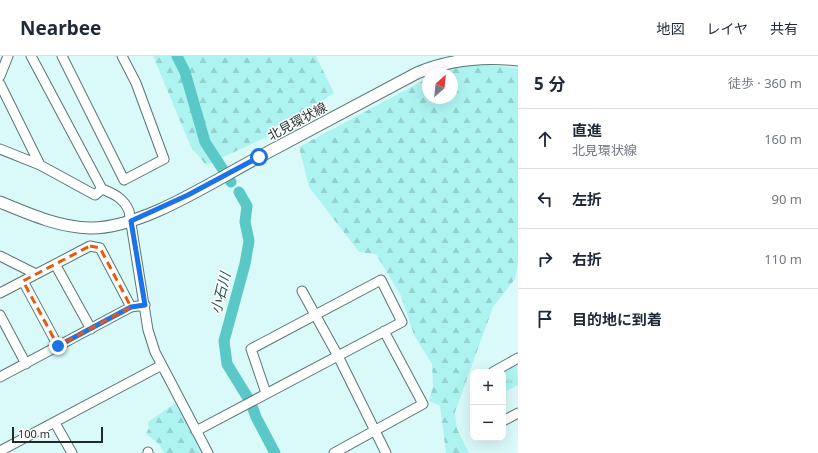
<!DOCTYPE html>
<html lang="ja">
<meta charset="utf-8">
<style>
body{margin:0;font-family:"Noto Sans","Noto Sans JP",sans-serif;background:#f6f6f7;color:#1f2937}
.controls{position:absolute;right:12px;bottom:12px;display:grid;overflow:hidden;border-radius:8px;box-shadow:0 4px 16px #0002}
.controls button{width:36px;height:36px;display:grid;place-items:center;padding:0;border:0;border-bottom:1px solid #e0e1e3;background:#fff;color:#1f2937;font:20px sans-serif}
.compass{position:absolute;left:422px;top:12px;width:36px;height:36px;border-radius:50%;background:#fff;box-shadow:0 4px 16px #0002;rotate:27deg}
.scale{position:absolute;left:12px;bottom:10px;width:91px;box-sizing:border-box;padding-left:4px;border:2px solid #1f2b2b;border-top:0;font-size:11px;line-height:14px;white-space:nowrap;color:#1f2b2b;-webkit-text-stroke:3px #fff;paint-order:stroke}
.stop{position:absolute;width:12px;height:12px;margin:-9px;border:3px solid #1a73e8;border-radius:50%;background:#fff}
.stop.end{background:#1a73e8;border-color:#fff;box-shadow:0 1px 4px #0008}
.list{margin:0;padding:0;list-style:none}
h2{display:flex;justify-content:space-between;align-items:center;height:52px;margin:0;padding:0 16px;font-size:17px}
h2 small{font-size:13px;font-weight:400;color:#747a83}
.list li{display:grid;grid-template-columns:26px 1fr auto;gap:12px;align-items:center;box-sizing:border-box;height:60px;padding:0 16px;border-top:1px solid #e0e1e3}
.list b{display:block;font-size:15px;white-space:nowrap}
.list p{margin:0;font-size:13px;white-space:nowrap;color:#747a83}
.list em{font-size:13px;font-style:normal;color:#747a83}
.icon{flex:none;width:22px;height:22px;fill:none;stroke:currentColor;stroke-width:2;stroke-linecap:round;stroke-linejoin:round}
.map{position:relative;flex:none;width:518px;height:397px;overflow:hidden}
header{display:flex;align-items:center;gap:24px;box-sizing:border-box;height:56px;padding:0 20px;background:#fff;border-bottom:1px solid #e0e1e3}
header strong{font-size:19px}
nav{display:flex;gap:22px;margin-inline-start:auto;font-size:14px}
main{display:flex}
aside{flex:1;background:#fff}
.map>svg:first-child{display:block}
.forest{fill:url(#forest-firs)}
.park{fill:url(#park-tufts)}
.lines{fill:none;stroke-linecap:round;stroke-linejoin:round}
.river{stroke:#59c8c6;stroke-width:11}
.minor-casing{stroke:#587574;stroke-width:11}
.major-casing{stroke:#587574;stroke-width:13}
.minor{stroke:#fff;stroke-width:9}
.major{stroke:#fff;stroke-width:11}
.route{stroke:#1a73e8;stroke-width:5}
.marked{fill:none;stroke:#e8590c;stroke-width:3;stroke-dasharray:8 5;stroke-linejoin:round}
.labels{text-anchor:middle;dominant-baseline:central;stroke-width:3;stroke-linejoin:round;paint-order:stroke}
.street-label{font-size:13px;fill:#1f2b2b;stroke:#fff}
.water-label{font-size:14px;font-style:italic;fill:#1e4f4e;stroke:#fff}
</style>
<header>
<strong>Nearbee</strong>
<nav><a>地図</a><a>レイヤ</a><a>共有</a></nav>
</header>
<main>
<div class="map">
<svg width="518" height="397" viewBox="0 0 518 397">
<defs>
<pattern id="forest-firs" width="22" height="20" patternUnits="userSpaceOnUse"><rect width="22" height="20" fill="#adf4f1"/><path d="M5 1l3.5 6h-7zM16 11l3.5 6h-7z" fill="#94d1cf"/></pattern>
<pattern id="park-tufts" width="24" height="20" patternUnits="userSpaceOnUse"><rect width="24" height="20" fill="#adf4f1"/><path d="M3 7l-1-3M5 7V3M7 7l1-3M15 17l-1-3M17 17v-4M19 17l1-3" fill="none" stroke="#94d1cf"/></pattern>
</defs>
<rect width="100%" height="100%" fill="#dafaf9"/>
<path class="forest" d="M153,0H316L334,37L267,81L206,109L191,91Z
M485,9L518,12V208L515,223L493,251L455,356L457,373L469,397H446L440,350L429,345L433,330L432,308L414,279L401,240L376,198L359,196L309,131L299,91L428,22V42H452V18H436L453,10Z
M177,346L203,397H164L159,388L146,378L149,372L148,366Z"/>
<path class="park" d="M517,307L518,329L503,337V316H500Z"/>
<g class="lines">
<path class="river" d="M177,0L185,16L205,86L231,126
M239,136L247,150L245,166L249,185L245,208L224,285L227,308L248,342
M252,350L256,361L275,397"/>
<defs>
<path id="minor" d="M31,0L102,133C115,138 124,143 129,155L148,274L155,296L208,397
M62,0L124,124L164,103L136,27L122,0
M0,20L8,0
M0,28L40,109
M0,93L40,109L95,139L102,133
M0,200L36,218
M55,208L91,273
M23,225L58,290
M302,235L338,300L386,397
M0,237L90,190L100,192L131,251L145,249
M0,259L26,308
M493,316L518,302
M0,321L131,251
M503,365L518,357
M55,367L72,397
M196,375L402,266L381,224L251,293L266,337
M0,395L162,309
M148,396V397
M334,397L423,348L384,275"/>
<path id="major" d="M0,146C29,158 58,171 90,172C142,173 213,125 259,101C312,73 365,45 417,17C450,3 483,0 518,4"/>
</defs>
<use href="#minor" class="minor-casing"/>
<use href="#major" class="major-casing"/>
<use href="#minor" class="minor"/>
<use href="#major" class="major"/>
</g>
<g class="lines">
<path class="route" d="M58,290L131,251L145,249L131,165L188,139L259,101"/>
</g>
<path class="marked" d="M90,190L100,192L131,251L58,290L23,225Z"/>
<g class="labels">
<g class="street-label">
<text transform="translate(297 65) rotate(-28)">北見環状線</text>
</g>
<g class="water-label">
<text transform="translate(220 237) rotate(-76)">小石川</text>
</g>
</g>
</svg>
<div class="controls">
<button>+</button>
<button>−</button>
</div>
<svg class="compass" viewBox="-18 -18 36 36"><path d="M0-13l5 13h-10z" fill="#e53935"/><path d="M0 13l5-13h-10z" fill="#747a83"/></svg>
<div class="scale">100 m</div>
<div class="stop" style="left:259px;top:101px"></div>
<div class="stop end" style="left:58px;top:290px"></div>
</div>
<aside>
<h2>5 分<small>徒歩 · 360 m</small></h2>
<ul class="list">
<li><svg class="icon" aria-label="ahead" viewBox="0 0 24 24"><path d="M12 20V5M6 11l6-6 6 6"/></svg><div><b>直進</b><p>北見環状線</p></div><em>160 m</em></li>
<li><svg class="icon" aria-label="left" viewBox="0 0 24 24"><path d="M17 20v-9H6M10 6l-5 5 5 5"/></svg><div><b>左折</b></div><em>90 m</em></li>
<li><svg class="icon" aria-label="right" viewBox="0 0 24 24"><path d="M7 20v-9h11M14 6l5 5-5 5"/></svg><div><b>右折</b></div><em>110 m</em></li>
<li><svg class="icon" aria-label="arrive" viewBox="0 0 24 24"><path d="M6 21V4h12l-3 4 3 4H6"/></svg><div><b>目的地に到着</b></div></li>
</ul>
</aside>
</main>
